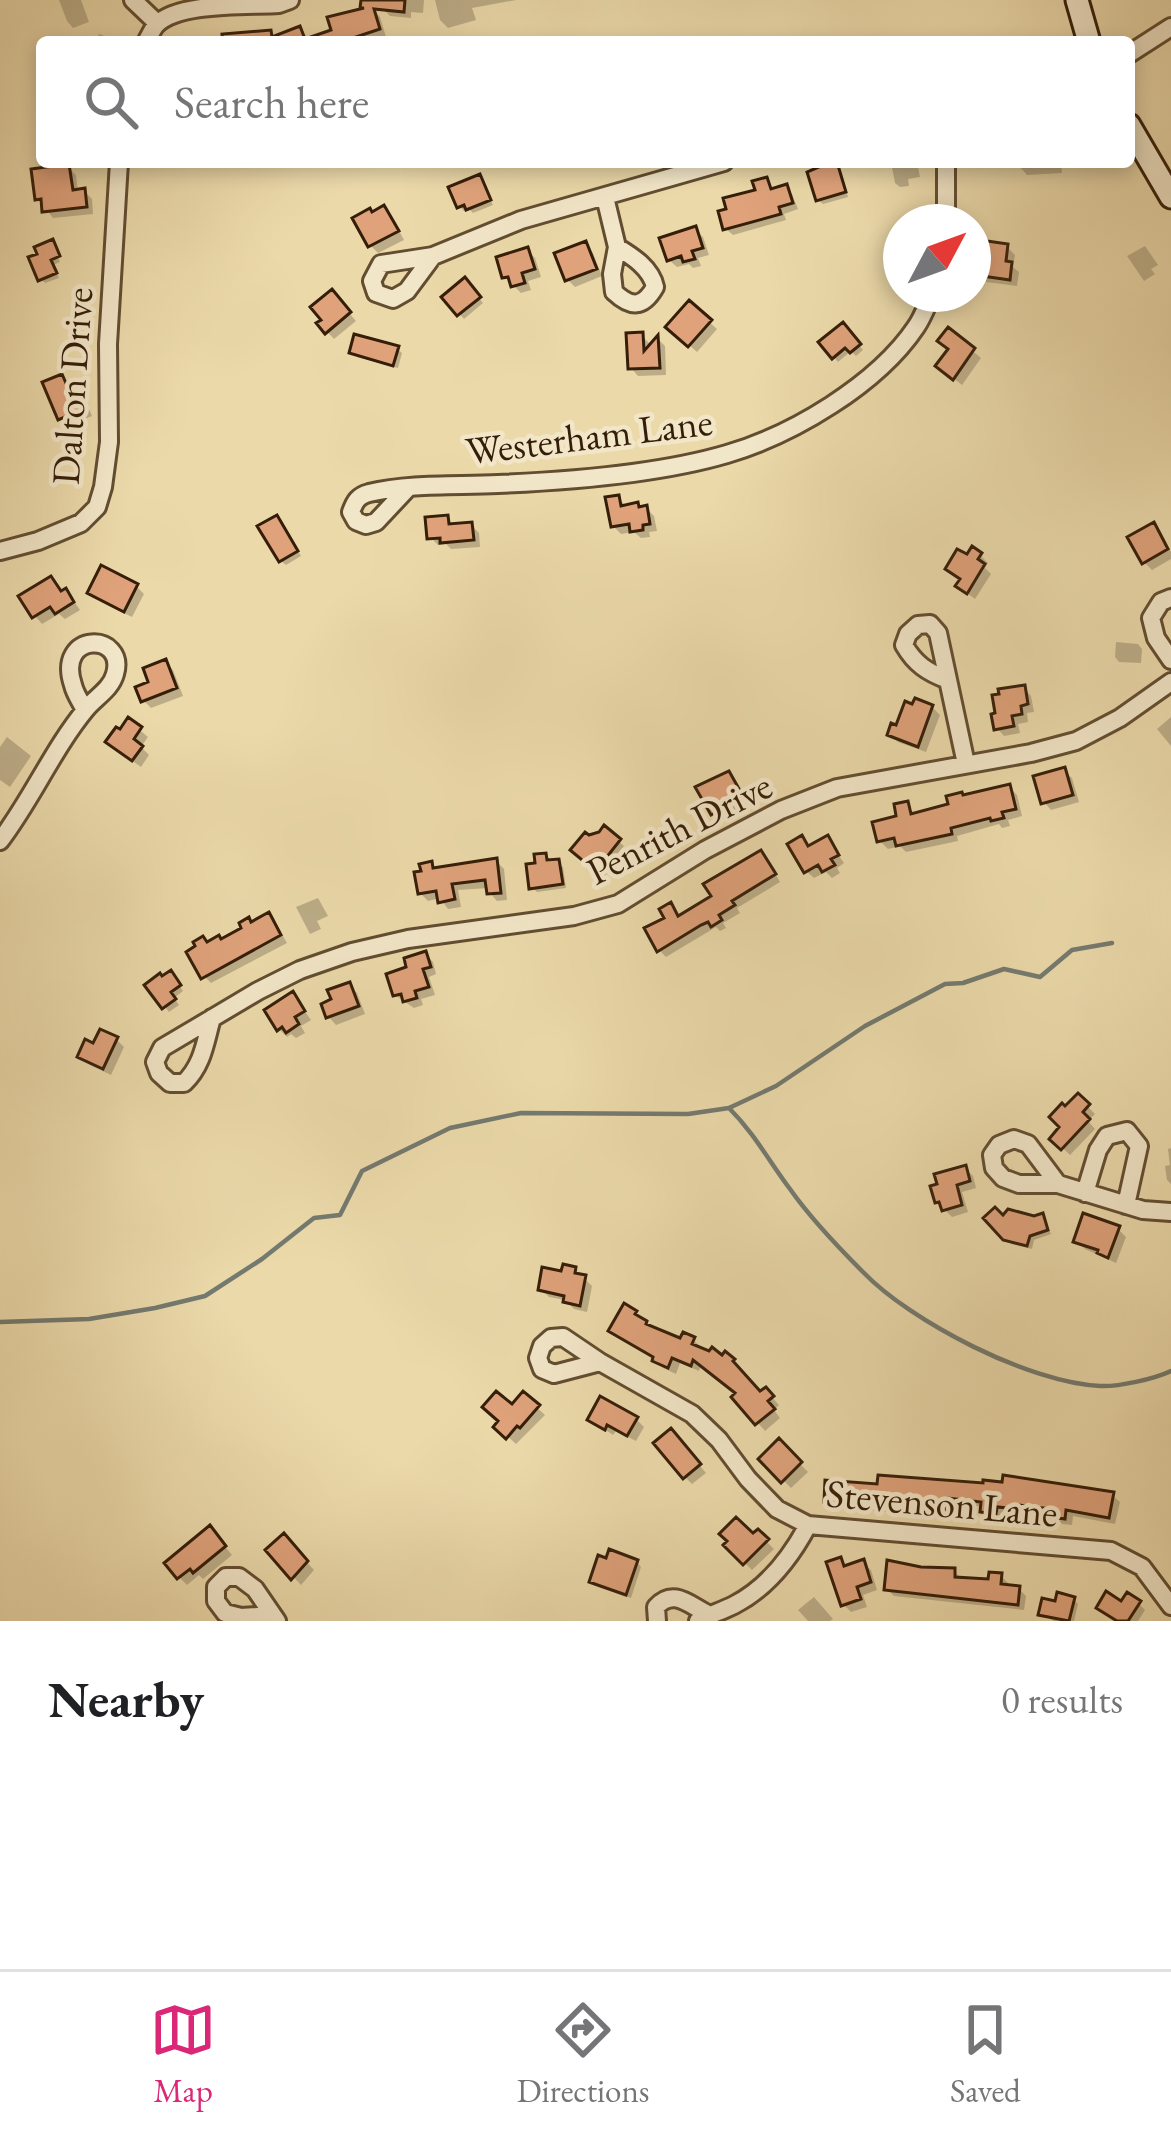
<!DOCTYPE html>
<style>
body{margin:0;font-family:"EB Garamond",serif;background:#f2f2f2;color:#202124}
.compass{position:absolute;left:883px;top:204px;width:108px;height:108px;border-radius:50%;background:#fff;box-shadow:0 6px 18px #0003;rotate:49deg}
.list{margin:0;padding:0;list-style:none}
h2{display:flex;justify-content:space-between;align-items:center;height:156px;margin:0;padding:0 48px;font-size:51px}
h2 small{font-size:39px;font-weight:400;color:#757577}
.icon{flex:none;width:66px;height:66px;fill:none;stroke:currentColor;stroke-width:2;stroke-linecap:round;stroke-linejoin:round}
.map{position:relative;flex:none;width:1171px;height:1621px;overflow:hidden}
.search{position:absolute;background:#fff;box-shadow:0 6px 18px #0003;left:36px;right:36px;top:36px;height:132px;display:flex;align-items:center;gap:30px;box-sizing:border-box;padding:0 42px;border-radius:12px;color:#757577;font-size:45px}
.sheet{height:348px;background:#fff}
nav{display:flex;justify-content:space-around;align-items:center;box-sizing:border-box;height:168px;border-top:3px solid #e0e0e0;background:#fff;font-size:33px;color:#757577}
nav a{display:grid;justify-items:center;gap:6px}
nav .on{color:#db2777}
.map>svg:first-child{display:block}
.shadow{fill:#0003}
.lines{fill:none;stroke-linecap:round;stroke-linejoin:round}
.stream{stroke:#747a70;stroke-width:4.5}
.building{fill:#dfa27b;stroke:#351e09;stroke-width:3}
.street-casing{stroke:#624d31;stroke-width:22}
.secondary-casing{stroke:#351e09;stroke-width:27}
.street{stroke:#f2e6c8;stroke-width:16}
.secondary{stroke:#f2e6c8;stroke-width:21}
.labels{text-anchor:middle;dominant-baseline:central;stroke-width:9;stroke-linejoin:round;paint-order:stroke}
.street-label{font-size:39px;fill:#351e09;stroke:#f2e6c8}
</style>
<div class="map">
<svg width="1171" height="1621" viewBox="0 0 1171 1621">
<rect width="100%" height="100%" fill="#ebd9aa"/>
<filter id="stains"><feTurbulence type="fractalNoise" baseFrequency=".00167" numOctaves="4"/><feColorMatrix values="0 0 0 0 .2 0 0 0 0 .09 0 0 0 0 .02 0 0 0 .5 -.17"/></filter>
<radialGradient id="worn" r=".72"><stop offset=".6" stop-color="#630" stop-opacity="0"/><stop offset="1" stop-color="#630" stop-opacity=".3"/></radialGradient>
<path class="shadow" d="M59,0H81L89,22L73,28L67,21Z
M383,0H424L423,13L411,12V18L390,16L382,8Z
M435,0H516L472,8L476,20L448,28L440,20Z
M372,9L380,17L386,37L371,42H233L270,33L275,38L299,29L308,41L335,31Z
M99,34L115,40L118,42H96Z
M891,162H917L920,177L908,179L909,186L900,187L895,183Z
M1019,162H1061L1062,173L1027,175L1020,167Z
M835,164L840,168L848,197L823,204L818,200Z
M68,167L76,175L78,192L84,191L92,199L93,214L53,218L38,198Z
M479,178L493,205L473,213L469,209L464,211L459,206Z
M766,180L774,191L786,187L792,194L798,209L784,214L786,220L733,235L726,229L759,192Z
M384,209L391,216L404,240L378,253L370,245L373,215Z
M695,230L703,237L709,255L698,258L701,266L693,268L689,264L677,267L669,260Z
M51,243L60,262L53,265L59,278L45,283L41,279V255Z
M586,245L593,253L602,276L575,287L567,279Z
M1145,246L1158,265L1151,269L1155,274L1144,281L1127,256Z
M1007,247L1015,255L1013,267L1019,272L1017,286L986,282L978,274Z
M527,250L535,258L541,277L528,281L531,290L521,293L505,277Z
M465,281L483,303L464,319L445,297Z
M332,293L356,321L334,339L320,324Z
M689,304L717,329L697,352L669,327Z
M842,326L863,350L856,356L851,351L838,362L822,343Z
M948,331L981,358L962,385L947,373L952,350Z
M641,335L652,346L658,339L665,346L666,375L638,376L631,368Z
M397,349L402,353L398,368L357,357L353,352Z
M61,377L72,392L76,390L84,398L92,416L68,426L61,418Z
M618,498L627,507L646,508L654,516L657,531L649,532L650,537L641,538L634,532L621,534L613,526Z
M447,518L455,527L471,525L479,533L480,547L451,549L446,544L438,545L430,537Z
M281,523L301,556L286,565L281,561Z
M1153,526L1171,552V559L1152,570L1144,562Z
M980,555L988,563L985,568L991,574L975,599L967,593L962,580L948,569Z
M51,579L63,594L65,592L73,600L80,610L65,619L59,614L42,624L35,616Z
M136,586L144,594L132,617L98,600L91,592Z
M1116,642L1138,644L1142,649L1141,663L1119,662L1115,657Z
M165,662L173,670L183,696L151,708L143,700Z
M1024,688L1031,696L1034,712L1027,713L1028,722L1018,724L1020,733L1004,736L997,728Z
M932,707L940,715L926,752L898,742L890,734Z
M1171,717V746L1157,729Z
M129,721L148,737L141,747L149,755L141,767L117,750Z
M7,737L31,756L10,787L0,780V747Z
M1064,771L1072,778L1079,802L1051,810L1044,802Z
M728,775L749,805L721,821L714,813Z
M1009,787L1017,795L1022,816L1008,820L1010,826L1002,828L999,824L957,836L958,841L906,852L900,846L888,849L880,841L900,819L907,804L916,816L952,806L964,798Z
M605,829L624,846L609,864L612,867L605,876L574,850Z
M801,839L811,848L827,839L844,863L837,868L840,873L832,878L826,872L814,878L806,871Z
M545,856L563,867L566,888L537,892L532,887Z
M767,860L780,882L737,908L740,913L723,923L726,928L720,931L716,927L666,957L659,950L670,906L680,918Z
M496,861L504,869L507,900L497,901L490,893L489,888L458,890L461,907L448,909L440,898L428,901L420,893L431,865L437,870Z
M318,898L328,916L317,921L321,929L310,934L296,907Z
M268,916L276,924L287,943L211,983L203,975L208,945L222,942Z
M425,954L433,962L436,974L429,977L435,995L421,999L423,1005L414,1008L395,995Z
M175,979L183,991L174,998L179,1005L169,1012L149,985Z
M349,985L357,993L365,1014L336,1025L329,1017Z
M293,995L311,1020L301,1026L305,1033L296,1038L291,1034L287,1037L279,1029Z
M116,1039L124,1047L111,1075L88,1064L80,1056Z
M1078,1097L1095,1114L1088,1121L1095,1129L1070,1155L1053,1139L1063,1127L1066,1111Z
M1171,1148V1184L1167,1180L1165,1166L1170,1165L1168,1149Z
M965,1168L973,1176L976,1188L962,1192L968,1212L952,1217L937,1202Z
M1042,1217L1051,1234L1034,1240L1032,1249L1011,1244L987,1218L1034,1219Z
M1118,1229L1126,1237L1116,1263L1085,1249L1077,1241Z
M574,1269L592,1286L587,1312L574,1309L565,1300L549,1297L541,1289Z
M635,1313L651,1329L682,1342L693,1340L701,1347L700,1350L733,1361L761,1395L766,1391L779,1405L774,1410L780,1418L765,1431L735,1397L739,1394L701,1365L699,1371L680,1363L676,1374L663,1368L656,1359L620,1339L612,1331Z
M523,1395L545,1415L516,1444L497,1427Z
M590,1419H636L644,1427L636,1441L616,1431L613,1435Z
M678,1440L706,1473L692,1484L685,1477Z
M779,1443L808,1472L791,1488L762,1459Z
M828,1483L1112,1495L1120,1502L1115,1524L1073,1516L1072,1525L1062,1524L1054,1514L1025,1511V1515L1003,1513V1519L991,1518L983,1511L984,1507L954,1504L952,1518L939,1517L930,1508L900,1505L899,1513L834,1508L827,1501Z
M758,1533L774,1549L752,1570L727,1545L753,1538Z
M217,1537L232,1555L203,1579L199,1575L187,1585L179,1577Z
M284,1537L314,1570L301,1585L269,1550Z
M840,1561L847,1568L863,1563L871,1570L877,1590L863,1595L867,1607L851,1612L843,1604Z
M637,1562L641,1567L631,1598L597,1586L592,1581Z
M954,1571L961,1578L991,1582L1001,1576L1008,1583L1007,1587L1019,1589L1026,1596L1024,1610L894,1596L887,1589Z
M814,1597L833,1619L830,1621H808L798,1610Z
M1073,1599L1078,1604L1074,1621H1054L1041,1614Z
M1139,1604L1145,1610L1138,1621H1118L1122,1605Z"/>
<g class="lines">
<path class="stream" d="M729,1108C754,1133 769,1161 790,1189C811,1219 837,1246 863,1272C911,1322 1030,1383 1100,1386C1118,1387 1154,1379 1171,1371
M0,1322L89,1319L155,1308L205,1296L262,1259L314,1218L340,1215L362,1171L450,1128L521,1113L688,1114L729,1108L776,1086L865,1026L945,984L963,983L1004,969L1040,977L1072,950L1112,943"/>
</g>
<path class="building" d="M361,0H405L404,12L374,9L380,29L341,42H223L222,34L271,30L272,37L300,26L305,39L331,30L327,17L364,8H360Z
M830,162H837L846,192L816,201L807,172Z
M69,164L73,190L85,188L87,207L42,212L41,199L35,200L31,169Z
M480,174L491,200L466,210L464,205L457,208L448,187Z
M767,177L771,189L787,184L793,203L779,207L781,214L723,230L718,211L726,209L723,198L755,190L752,181Z
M384,205L399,231L368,247L352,218L370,208L372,212Z
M696,226L703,248L692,251L695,259L683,262L681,256L667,261L659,238Z
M53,239L60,256L51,260L57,273L38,281L28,257L37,254L34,247Z
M980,240L1008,244L1006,261L1012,262L1010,280L975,275Z
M586,241L597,269L565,281L554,253Z
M528,247L535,269L522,273L525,283L511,287L508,277L502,278L496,257Z
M465,277L481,297L457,316L441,297Z
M332,289L351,312L325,334L316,323L321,320L310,307Z
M689,300L712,320L688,347L665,327Z
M843,322L861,344L850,353L845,348L832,359L818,342Z
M948,327L975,348L953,380L935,366L948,349L937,341Z
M643,332L644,351L658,335L660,368L628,369L626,333Z
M354,334L399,346L393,366L349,353Z
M62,374L69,390L77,387L86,408L58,420L42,382Z
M619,495L621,506L638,502L639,507L647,505L650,524L643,525V530L630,532L629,524L611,527L605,497Z
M277,515L298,551L279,562L257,526Z
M448,515L449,524L472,522L474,540L440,543V538L427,539L425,517Z
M1154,522L1168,549L1142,564L1127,537Z
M972,546L982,553L978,559L985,564L967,594L955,586L960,579L945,569L957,549L967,554Z
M101,565L138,584L124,612L87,593Z
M51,576L61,591L66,588L74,602L55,614L50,607L32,618L18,596Z
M166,659L177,688L141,702L135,687L148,682L143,668Z
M1025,685L1028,704L1021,706L1022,714L1012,716L1014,726L994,730L991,714L995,713L992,695L999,694L998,689Z
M915,698L933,705L918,747L887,735L891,723L896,725L905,701L912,704Z
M128,717L142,727L134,739L143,746L132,761L105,742L116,727L120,729Z
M1065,767L1073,795L1041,804L1033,776Z
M729,771L743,796L711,815L695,787Z
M1010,784L1016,809L1002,812L1004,818L991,821L990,818L951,828L952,834L896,846L894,838L877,842L872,822L896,816L894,804L908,801L911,814L948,804L946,796L962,792L963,795Z
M604,825L621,839L606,858L610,861L599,874L570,850L585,832L589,835L599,832Z
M802,835L808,846L828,835L839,855L831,859L835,865L822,872L818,865L804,873L787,844Z
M761,850L776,874L732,901L735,905L719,915L722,920L711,927L708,922L701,925L657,952L644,928L664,918L659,909L671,902L678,916L711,896L703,884Z
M546,853L547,860L559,859L563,884L529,889L526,864L535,863L534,854Z
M497,858L501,893L487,894L485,880L452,884L455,899L438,903L436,891L418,894L414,872L421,871L419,864L432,861L433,868Z
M269,912L281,935L201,979L186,952L195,946L193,942L203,936L207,942L219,935L221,939L241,928L239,923L249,917L251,922Z
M426,951L431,967L423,969L429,987L415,991L417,998L403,1002L401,994L393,996L386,974L406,967L404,958Z
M171,970L181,985L171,992L176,999L162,1009L144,985L160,973L162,976Z
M350,982L359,1006L326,1018L321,1004L331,999L327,990Z
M293,991L305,1011L295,1017L299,1024L286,1033L282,1027L277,1031L264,1010Z
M100,1029L118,1037L103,1069L77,1057L85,1039L93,1043Z
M1078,1093L1090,1104L1083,1112L1090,1119L1061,1150L1049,1139L1059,1127L1049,1117L1062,1103L1065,1106Z
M966,1165L970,1181L957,1185L962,1205L942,1211L939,1202L935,1203L930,1186L937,1184L934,1174Z
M995,1207L1003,1215L1008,1209L1034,1216L1043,1213L1048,1230L1030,1236L1027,1246L1003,1240L983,1218Z
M1083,1213L1120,1226L1108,1258L1097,1253L1098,1250L1073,1242Z
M563,1264L576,1267L575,1273L586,1275L580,1306L563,1302L564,1296L538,1290L542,1267L561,1271Z
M624,1303L637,1311L635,1314L647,1321L646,1324L680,1338L683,1332L695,1337L692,1344L709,1351L712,1347L722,1355L725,1351L735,1359L733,1361L760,1391L766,1387L774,1396L768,1401L775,1409L755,1425L731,1397L735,1393L693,1360L691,1366L672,1358L668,1368L652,1361L653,1357L608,1331Z
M496,1391L512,1404L523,1391L540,1405L520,1428L517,1426L506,1439L493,1427L498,1421L482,1407Z
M600,1396L638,1417L627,1436L607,1425L605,1430L587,1420Z
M671,1428L701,1464L683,1479L653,1443Z
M779,1438L802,1462L781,1483L758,1459Z
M878,1475L983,1483V1480L1002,1482L1003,1475L1114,1492L1109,1518L1066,1510L1065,1519L1051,1517L1052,1509L1018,1505V1509L997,1507L996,1514L980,1512L981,1502L947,1498L946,1512L928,1511L929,1503L893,1499L892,1507L824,1502L825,1480L877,1484Z
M736,1517L753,1533L758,1529L769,1539L743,1565L723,1545L727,1541L719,1534Z
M210,1525L226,1546L193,1573L190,1569L177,1579L164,1563Z
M284,1533L308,1561L291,1580L265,1550Z
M609,1549L638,1560L626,1595L589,1582L598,1555L606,1558Z
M841,1557L844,1566L864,1559L871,1582L857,1587L861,1599L841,1606L826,1562Z
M887,1560L921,1567L955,1568V1577L988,1579L989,1572L1002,1573L1001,1584L1020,1586L1018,1605L884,1590Z
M1106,1591L1121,1601L1127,1592L1141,1601L1128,1621H1117L1096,1608Z
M1057,1592L1075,1597L1069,1621L1038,1615L1042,1598L1055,1601Z"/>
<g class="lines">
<defs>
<path id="street" d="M133,0L157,23
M146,42C148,39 153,28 156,25C178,2 247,6 279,4L290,0
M1129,54L1171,27
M946,162V222
M605,197L617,247L612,274L614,292C631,308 643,308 655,287C651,268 632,256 617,247
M433,256L407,291L393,299L376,293L372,281L381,264L433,256L521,220L724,162
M407,489L376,522L366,525L356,521L351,512C355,501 358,496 369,493C410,483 457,486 498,484C570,481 659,474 727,454C792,435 877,385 916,327C923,317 927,305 932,294
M0,551L38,541L81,523L97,507L103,487L109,442L108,344L119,162
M1171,598L1161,602L1151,618L1156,638L1171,660
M948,680C927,672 915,664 904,645L908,634L918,625L930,624L938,633L966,764
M0,841C32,799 53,749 86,709C96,697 111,689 115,674C127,632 55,631 73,685C75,694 81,702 85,710
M212,1018C205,1042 203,1065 184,1083H170L159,1073L155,1062L162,1048L258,991L300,970L352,952L408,939L574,916L618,904L705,850L781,810L837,788L1031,753L1076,741L1120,718L1171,682
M1058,1184L1028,1144L1014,1139L999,1145L992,1155L994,1168L1003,1178L1019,1184H1058L1143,1210L1171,1212
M1085,1193L1098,1150L1107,1136L1127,1131L1139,1146L1126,1205
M600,1362L554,1374L542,1369L538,1358L542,1346L551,1338L563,1337L600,1362L692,1414L719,1440L748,1479L777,1509L808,1525L1111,1551L1142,1567L1171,1606
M272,1615L241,1617L225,1613L216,1601V1587L226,1577H239L255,1589L277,1621
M657,1621L656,1607C674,1587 690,1606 710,1615
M698,1621C709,1615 722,1611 734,1605C767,1588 791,1557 808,1525"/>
<path id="secondary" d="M1077,0L1089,42
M1129,125L1171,197"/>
</defs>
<use href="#street" class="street-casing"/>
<use href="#secondary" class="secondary-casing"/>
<use href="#street" class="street"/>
<use href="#secondary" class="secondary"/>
</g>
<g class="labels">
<g class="street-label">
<text transform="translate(72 386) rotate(-86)">Dalton Drive</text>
<text transform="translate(589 436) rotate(-7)">Westerham Lane</text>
<text transform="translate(679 828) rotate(-27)">Penrith Drive</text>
<text transform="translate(942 1503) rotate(5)">Stevenson Lane</text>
</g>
</g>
<rect width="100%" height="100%" filter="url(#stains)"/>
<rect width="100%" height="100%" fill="url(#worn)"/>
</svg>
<svg class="compass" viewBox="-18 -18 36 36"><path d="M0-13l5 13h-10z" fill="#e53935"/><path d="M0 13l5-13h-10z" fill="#757577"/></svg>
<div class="search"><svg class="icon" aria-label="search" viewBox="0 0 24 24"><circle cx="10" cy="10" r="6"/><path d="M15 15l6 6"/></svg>Search here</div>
</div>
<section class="sheet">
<h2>Nearby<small>0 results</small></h2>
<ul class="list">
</ul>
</section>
<nav>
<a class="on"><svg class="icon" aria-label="map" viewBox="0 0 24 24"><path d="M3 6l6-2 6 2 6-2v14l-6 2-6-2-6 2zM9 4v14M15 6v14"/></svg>Map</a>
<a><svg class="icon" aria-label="directions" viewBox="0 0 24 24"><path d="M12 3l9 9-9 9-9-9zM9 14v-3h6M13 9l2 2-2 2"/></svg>Directions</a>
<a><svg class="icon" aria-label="saved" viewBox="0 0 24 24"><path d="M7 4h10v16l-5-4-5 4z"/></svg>Saved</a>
</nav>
